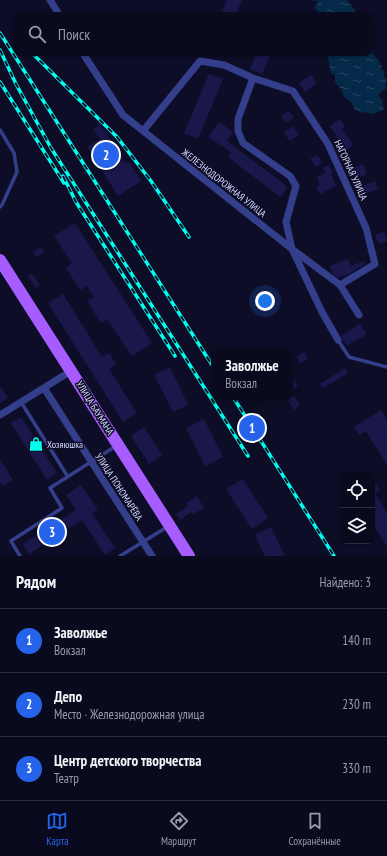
<!DOCTYPE html>
<html lang="ru">
<meta charset="utf-8">
<style>
body{margin:0;font-family:"PT Sans Narrow",sans-serif;background:#131327;color:#f1f3f6}
.controls{position:absolute;right:12px;bottom:12px;display:grid;overflow:hidden;border-radius:8px;box-shadow:0 1px 3px #0004}
.controls button{width:36px;height:36px;display:grid;place-items:center;padding:0;border:0;border-bottom:1px solid #2a2b3c;background:#0a0a1e;color:#f1f3f6;font:20px sans-serif}
.you{position:absolute;left:265px;top:301px;width:14px;height:14px;margin:-10px;border:3px solid #fff;border-radius:50%;background:#1a73e8;box-shadow:0 0 0 6px #1a73e833}
.badge{display:grid;place-items:center;width:26px;height:26px;border-radius:50%;background:#2563eb;color:#fff;font-size:13px;font-weight:700}
.pin{position:absolute;translate:-50% -50%;border:2px solid #fff;box-shadow:0 1px 4px #0006}
.popup{position:absolute;left:211px;top:348px;width:82px;height:52px;box-sizing:border-box;display:grid;place-content:center;border-radius:8px;background:#0a0a1e;filter:drop-shadow(0 1px 3px #0005);font-size:13px;white-space:nowrap;color:#999aa4}
.popup b{font-size:15px;color:#f1f3f6}
.popup::after{content:'';position:absolute;left:50%;top:100%;margin-left:-8px;border:8px solid transparent;border-top-color:#0a0a1e}
.list{margin:0;padding:0;list-style:none}
h2{display:flex;justify-content:space-between;align-items:center;height:52px;margin:0;padding:0 16px;font-size:17px}
h2 small{font-size:13px;font-weight:400;color:#999aa4}
.list li{display:grid;grid-template-columns:26px 1fr auto;gap:12px;align-items:center;box-sizing:border-box;height:64px;padding:0 16px;border-top:1px solid #2a2b3c}
.list b{display:block;font-size:15px;white-space:nowrap}
.list p{margin:0;font-size:13px;white-space:nowrap;color:#999aa4}
.list em{font-size:13px;font-style:normal;color:#999aa4}
.icon{flex:none;width:22px;height:22px;fill:none;stroke:currentColor;stroke-width:2;stroke-linecap:round;stroke-linejoin:round}
.map{position:relative;flex:none;width:387px;height:556px;overflow:hidden}
.search{position:absolute;background:#0a0a1e;box-shadow:0 1px 3px #0004;left:12px;right:12px;top:12px;height:44px;display:flex;align-items:center;gap:10px;box-sizing:border-box;padding:0 14px;border-radius:12px;color:#999aa4;font-size:15px}
.sheet{height:244px;background:#0a0a1e}
nav{display:flex;justify-content:space-around;align-items:center;box-sizing:border-box;height:56px;border-top:1px solid #2a2b3c;background:#0a0a1e;font-size:11px;color:#999aa4}
nav a{display:grid;justify-items:center;gap:2px}
nav .on{color:#2563eb}
.map>svg:first-child{display:block}
.water{fill:url(#water-ripples)}
.building{fill:#1a184b}
.lines{fill:none;stroke-linecap:round;stroke-linejoin:round}
.lane{stroke:#343f8c;stroke-width:3.5}
.street{stroke:#343f8c;stroke-width:7}
.primary{stroke:#a75cff;stroke-width:12}
.rail-casing{stroke:#01ffef;stroke-width:3.5}
.rail{stroke:#0e0d28;stroke-width:2;stroke-dasharray:6;stroke-linecap:butt}
.labels{text-anchor:middle;dominant-baseline:central;stroke-width:3;stroke-linejoin:round;paint-order:stroke}
.street-label{font-size:10px;fill:#d5d7ff;stroke:#0e0d28}
.poi-label{font-size:10px;fill:#d5d7ff;stroke:#0e0d28;text-anchor:start}
</style>
<div class="map">
<svg width="387" height="556" viewBox="0 0 387 556">
<defs>
<pattern id="water-ripples" width="26" height="14" patternUnits="userSpaceOnUse"><rect width="26" height="14" fill="#052949"/><path d="M2 4q2-2 4 0t4 0M15 11q2-2 4 0t4 0" fill="none" stroke="#294764"/></pattern>
</defs>
<rect width="100%" height="100%" fill="#0e0d28"/>
<path class="water" d="M307,0H347C350,2 356,12 357,16H321V14L319,13L315,8L316,4L318,3V1Z
M371,47L374,50L372,54L377,59L379,58L378,60L382,67L380,68L384,71V78H387L385,85L387,88L379,93V96L383,101L382,104L384,108L383,110L373,114L365,112L363,113L355,110L351,102L344,97L341,89L335,82V75L331,73L327,52H371Z"/>
<path class="building" d="M227,0H242L235,16H225L221,14Z
M257,52H272L262,74L250,69Z
M209,74L223,79L198,139L184,133Z
M311,75L317,83L305,92L299,83Z
M289,111L294,118L286,123L281,116Z
M340,119L345,127L342,129L353,145L346,150L330,126Z
M219,122L233,132L227,141L284,184L287,189L280,197L228,157L231,152L208,137Z
M101,125L126,164L129,162L141,181L118,196L87,147L100,139L93,129Z
M293,126L299,134L290,141L284,133Z
M317,155L322,163L316,167L310,159Z
M363,164L367,174L355,179L351,169Z
M329,165L333,173L331,174L336,186L320,194L316,187L320,185L317,177L326,173L323,168Z
M375,181L378,189L365,194L362,186Z
M75,223L152,343L132,356L107,319L101,323L87,301L94,297L87,286L80,290L66,268L72,263L54,236Z
M384,232L387,241L379,244L375,235Z
M41,247L44,252L36,257L33,252Z
M348,259L351,266L364,261L365,264L349,274L338,278L332,273L330,266Z
M32,274L40,285L36,288L28,277Z
M63,294L102,357L109,353L116,364L109,369L137,413L123,422L48,303Z
M360,324L367,334L347,346L341,336Z
M304,352L308,359L300,363L296,356Z
M170,367L188,405L173,412L154,375Z
M345,368L348,373L323,388L320,384Z
M290,374L298,386L291,391L300,405L294,410L286,397H290Z
M0,386L8,398L0,403Z
M381,410L387,420V465L366,431L359,435L354,427Z
M21,417L57,473L47,480L11,423Z
M204,419L223,457L205,466L186,428Z
M144,427L162,455L149,464L131,436Z
M0,459L13,480L3,486L0,482Z
M372,478L380,490L375,493L387,513V547L372,523Z
M243,479L268,518L252,529L226,489Z
M81,485L98,510L92,513L115,548L105,555L82,520L29,554L23,544L76,510L66,495Z
M197,496L204,508L193,514L191,512L180,520L176,514L188,506L186,503Z
M271,527L285,556H265L255,535Z"/>
<g class="lines">
<path class="lane" d="M0,130L14,153L17,172L2,205L0,207
M338,340L349,357L387,367
M21,402L68,477
M20,556L11,541L62,508L50,488L116,446
M120,556L167,527"/>
<path class="street" d="M50,0L60,16
M82,52L123,115L292,249L322,312L338,340
M253,78L238,119V131L243,143L290,176L296,186L286,222L292,249L340,285L359,315
M143,131L200,61L224,65L253,78L293,91L328,144L366,228L375,264L340,285
M44,388L152,556
M0,415L71,371"/>
<path class="primary" d="M0,260L189,556"/>
<defs>
<path id="rail" d="M0,33L214,368
M0,50L16,84L51,148L248,456
M31,52L117,137L151,181L189,237
M0,82L64,183
M63,176L76,202L175,356
M233,397L334,556"/>
</defs>
<use href="#rail" class="rail-casing"/>
<use href="#rail" class="rail"/>
</g>
<defs>
<symbol id="shop-bare" viewBox="-9 -9 18 18"><path d="M-5-2.5h2.3a2.7 3.5 0 0 1 5.4 0H5L5.5 6h-11ZM-1.5-2.5h3a1.5 2.3 0 0 0-3 0Z" fill="#01ffef" stroke="#0e0d28" stroke-width="2.5" paint-order="stroke"/></symbol>
</defs>
<g fill-rule="evenodd">
<use href="#shop-bare" x="26" y="434" width="20" height="20"/>
</g>
<g class="labels">
<g class="street-label">
<text transform="translate(351 170) rotate(65)">НАГОРНАЯ УЛИЦА</text>
<text transform="translate(224 183) rotate(38)">ЖЕЛЕЗНОДОРОЖНАЯ УЛИЦА</text>
<text transform="translate(95 408) rotate(58)">УЛИЦА БАУМАНА</text>
<text transform="translate(119 487) rotate(57)">УЛИЦА ПОНОМАРЁВА</text>
</g>
<g class="poi-label">
<text x="47" y="444">Хозяюшка</text>
</g>
</g>
</svg>
<div class="controls">
<button><svg class="icon" aria-label="locate" viewBox="0 0 24 24"><circle cx="12" cy="12" r="6"/><path d="M12 2v4M12 18v4M2 12h4M18 12h4"/></svg></button>
<button><svg class="icon" aria-label="layers" viewBox="0 0 24 24"><path d="M12 4l9 5-9 5-9-5zM3 14l9 5 9-5"/></svg></button>
</div>
<div class="you"></div>
<div class="pin badge" style="left:252px;top:428px">1</div>
<div class="popup"><b>Заволжье</b>Вокзал</div>
<div class="pin badge" style="left:106px;top:155px">2</div>
<div class="pin badge" style="left:52px;top:532px">3</div>
<div class="search"><svg class="icon" aria-label="search" viewBox="0 0 24 24"><circle cx="10" cy="10" r="6"/><path d="M15 15l6 6"/></svg>Поиск</div>
</div>
<section class="sheet">
<h2>Рядом<small>Найдено: 3</small></h2>
<ul class="list">
<li><span class="badge">1</span><div><b>Заволжье</b><p>Вокзал</p></div><em>140 m</em></li>
<li><span class="badge">2</span><div><b>Депо</b><p>Место · Железнодорожная улица</p></div><em>230 m</em></li>
<li><span class="badge">3</span><div><b>Центр детского творчества</b><p>Театр</p></div><em>330 m</em></li>
</ul>
</section>
<nav>
<a class="on"><svg class="icon" aria-label="map" viewBox="0 0 24 24"><path d="M3 6l6-2 6 2 6-2v14l-6 2-6-2-6 2zM9 4v14M15 6v14"/></svg>Карта</a>
<a><svg class="icon" aria-label="directions" viewBox="0 0 24 24"><path d="M12 3l9 9-9 9-9-9zM9 14v-3h6M13 9l2 2-2 2"/></svg>Маршрут</a>
<a><svg class="icon" aria-label="saved" viewBox="0 0 24 24"><path d="M7 4h10v16l-5-4-5 4z"/></svg>Сохранённые</a>
</nav>
